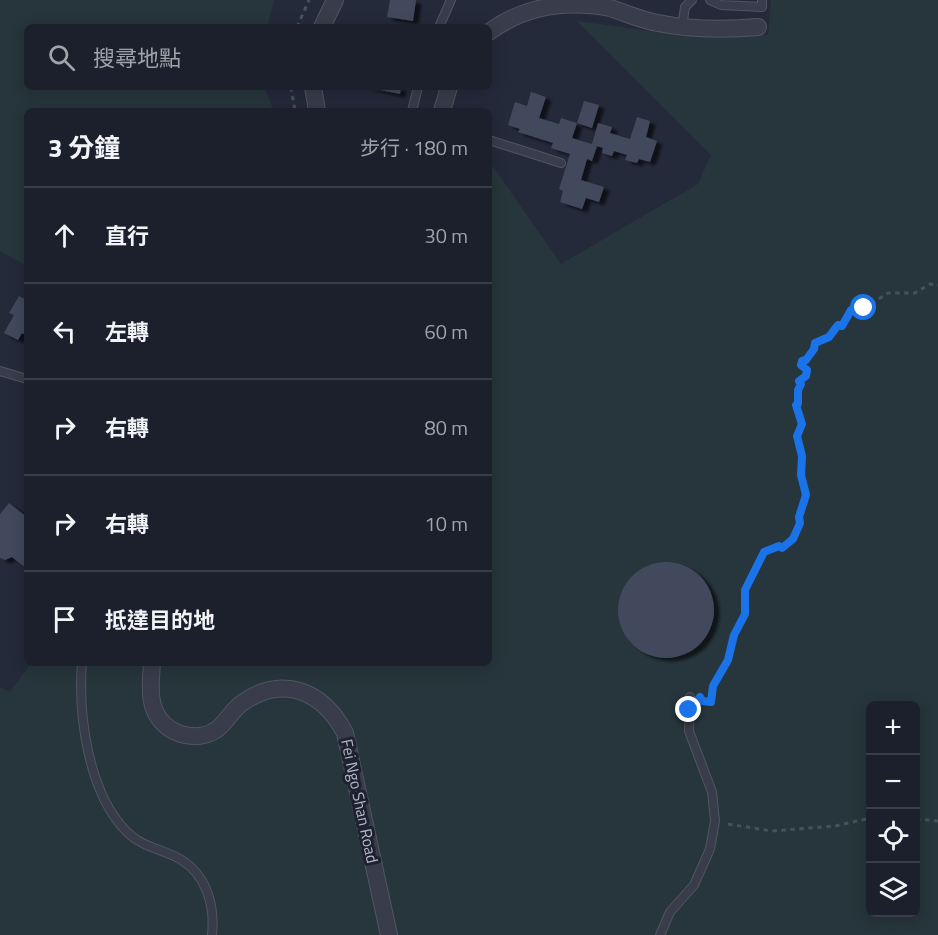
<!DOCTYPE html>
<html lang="zh-TW">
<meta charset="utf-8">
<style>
body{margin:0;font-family:"Titillium Web","Noto Sans TC",sans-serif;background:#292d38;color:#f1f3f6}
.controls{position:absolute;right:18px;bottom:18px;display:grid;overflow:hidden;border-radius:9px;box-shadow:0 3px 15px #0003}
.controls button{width:54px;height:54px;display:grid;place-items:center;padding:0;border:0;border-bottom:2px solid #3a3e48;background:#1c202c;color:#f1f3f6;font:30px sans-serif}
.stop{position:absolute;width:18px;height:18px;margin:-14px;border:4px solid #1a73e8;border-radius:50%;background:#fff}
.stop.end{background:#1a73e8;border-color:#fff;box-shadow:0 2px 6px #0008}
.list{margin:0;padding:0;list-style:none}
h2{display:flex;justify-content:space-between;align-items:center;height:78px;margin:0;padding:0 24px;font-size:26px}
h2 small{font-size:20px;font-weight:400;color:#a0a3a9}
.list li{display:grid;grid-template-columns:39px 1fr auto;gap:18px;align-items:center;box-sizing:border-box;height:96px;padding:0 24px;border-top:2px solid #3a3e48}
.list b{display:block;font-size:22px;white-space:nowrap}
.list em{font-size:20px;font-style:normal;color:#a0a3a9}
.icon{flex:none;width:33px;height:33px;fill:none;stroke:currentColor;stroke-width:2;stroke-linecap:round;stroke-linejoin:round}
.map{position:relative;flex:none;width:938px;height:935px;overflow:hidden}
.search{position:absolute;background:#1c202c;box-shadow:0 3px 15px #0003;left:24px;top:24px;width:468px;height:66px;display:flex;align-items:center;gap:15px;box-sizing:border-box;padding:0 21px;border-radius:9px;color:#a0a3a9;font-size:22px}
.panel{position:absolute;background:#1c202c;box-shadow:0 3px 15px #0003;left:24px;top:108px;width:468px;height:558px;border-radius:9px}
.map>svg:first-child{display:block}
.green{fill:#27363c;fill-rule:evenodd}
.building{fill:#42485b;filter:url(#shadow)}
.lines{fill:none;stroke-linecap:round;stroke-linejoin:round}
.service-casing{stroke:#515563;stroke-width:10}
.minor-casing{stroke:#515563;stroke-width:18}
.path{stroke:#455359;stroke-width:3;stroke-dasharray:4.5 4.5;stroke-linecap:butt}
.service{stroke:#393d4b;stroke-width:8}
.minor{stroke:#393d4b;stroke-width:16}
.route{stroke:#1a73e8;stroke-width:8}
.labels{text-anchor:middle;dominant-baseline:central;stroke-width:6;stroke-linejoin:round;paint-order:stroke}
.street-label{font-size:16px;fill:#b5b8c7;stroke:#1e2230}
</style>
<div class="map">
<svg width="938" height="935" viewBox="0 0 938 935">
<defs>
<filter id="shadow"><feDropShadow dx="5.5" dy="3.5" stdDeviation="1.5" flood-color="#0009"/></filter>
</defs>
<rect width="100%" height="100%" fill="#252a3b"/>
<path class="green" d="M0,0H274L267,27H27V87H264L274,111H27V266L0,251Z
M771,0H938V935H0V687L10,692L31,663H489V161L561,264L698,184L711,155L577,21L665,33L768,35ZM870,706H916V912H870Z"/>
<path class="building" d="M390,0H416L413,21L387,17Z
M365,87H401L400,94Z
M531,92L546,97L539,118L559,124L561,118L577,123L584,101L599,105L592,128L577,123L572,138L592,144L598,123L612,127L610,133L630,139L637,117L650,121L646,137L657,141L650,162L639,159L637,163L625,160L627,155L614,151L612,156L602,153L603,148L597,146L592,161L587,159L581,180L604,187L599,202L586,198L582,209L560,202L563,191L559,189L570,154L551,148L553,143L518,132L520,129L508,125L515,102L527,106Z
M19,296L27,300V336L22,333L18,340L4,333L14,315L9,313Z
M9,503L27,517V569L12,557L5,560L0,558V514Z
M618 610a48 48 0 1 1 96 0a48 48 0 1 1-96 0Z"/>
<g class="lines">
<defs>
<path id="service" d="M710,0L721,5L762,7V0
M439,27L451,0
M682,27L685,7L692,0
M412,111L418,87
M489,140L561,163
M0,371L27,379
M82,663C78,715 88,793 127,832C142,847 162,849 180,859C207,875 215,906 212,935
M660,935L670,912L694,885L710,849L715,821L712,792L689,731L690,697"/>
<path id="minor" d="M322,27L335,0
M489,32C524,6 567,0 610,8C626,13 641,20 658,23C692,30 724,30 758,27
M313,87L317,111
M442,111L449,87
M152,663C151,678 149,695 154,709C163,733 194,744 216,730C226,723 232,710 242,703C283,674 323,691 345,733L389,935"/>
</defs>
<use href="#service" class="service-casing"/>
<use href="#minor" class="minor-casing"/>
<path class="path" d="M297,27L309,0
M291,87L295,111
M702,701L711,702L713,686L728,660L734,635L745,614V589L764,552L779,546L782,548L793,539L800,523L799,517L806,495L801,475L802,456L797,436L802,424L796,405L798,404V390L801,384L799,381L806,376L807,370L802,365V361L806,360L815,343L829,337L838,325L842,326L851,310L864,308L888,293H915L930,284L938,285
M916,819L938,821
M728,824L772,831L835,826L870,818"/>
<use href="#service" class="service"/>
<use href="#minor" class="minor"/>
</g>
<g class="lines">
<path class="route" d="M689,710L700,697L702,701L711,702L713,686L728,660L734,635L745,614V590L764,552L779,546L782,548L793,539L800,523L799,517L806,495L801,475L802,456L797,436L802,424L796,405L798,404V390L801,384L799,381L806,376L807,370L801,365L802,361L806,360L814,349L815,343L829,337L838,325L842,326L851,310L864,308"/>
</g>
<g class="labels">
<g class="street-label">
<text transform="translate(360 801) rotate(78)">Fei Ngo Shan Road</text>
</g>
</g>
</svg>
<div class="controls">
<button>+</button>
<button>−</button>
<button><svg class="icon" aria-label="locate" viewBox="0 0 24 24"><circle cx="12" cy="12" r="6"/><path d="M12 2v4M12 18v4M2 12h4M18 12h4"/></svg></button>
<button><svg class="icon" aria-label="layers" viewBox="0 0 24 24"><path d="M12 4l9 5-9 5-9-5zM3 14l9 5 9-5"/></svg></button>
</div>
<div class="stop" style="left:864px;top:308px"></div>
<div class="stop end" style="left:689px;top:710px"></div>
<div class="search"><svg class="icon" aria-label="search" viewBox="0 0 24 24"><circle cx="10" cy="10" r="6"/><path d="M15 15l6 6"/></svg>搜尋地點</div>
<section class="panel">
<h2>3 分鐘<small>步行 · 180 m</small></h2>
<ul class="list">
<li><svg class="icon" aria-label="ahead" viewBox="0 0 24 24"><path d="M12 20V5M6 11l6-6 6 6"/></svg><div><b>直行</b></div><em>30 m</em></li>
<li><svg class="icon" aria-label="left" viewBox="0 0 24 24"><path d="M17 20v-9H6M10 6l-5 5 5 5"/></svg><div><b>左轉</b></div><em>60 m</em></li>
<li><svg class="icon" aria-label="right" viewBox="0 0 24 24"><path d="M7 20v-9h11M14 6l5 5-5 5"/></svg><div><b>右轉</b></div><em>80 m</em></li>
<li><svg class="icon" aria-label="right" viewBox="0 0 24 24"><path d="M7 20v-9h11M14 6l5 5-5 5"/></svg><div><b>右轉</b></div><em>10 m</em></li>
<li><svg class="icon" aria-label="arrive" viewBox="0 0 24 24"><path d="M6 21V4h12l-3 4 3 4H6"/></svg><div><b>抵達目的地</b></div></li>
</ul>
</section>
</div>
